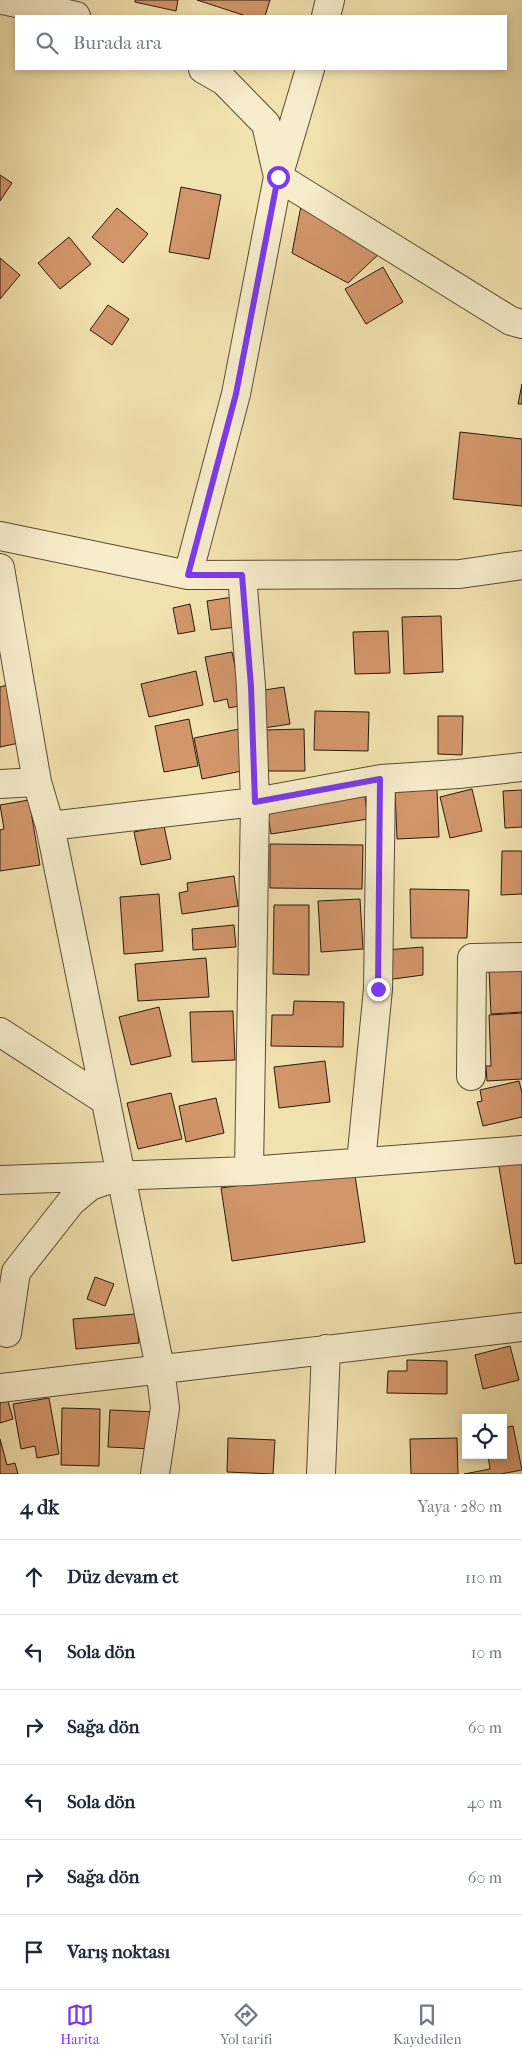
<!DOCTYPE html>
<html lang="tr">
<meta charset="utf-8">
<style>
body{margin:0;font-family:"IM FELL French Canon",serif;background:#f2f2f3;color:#1f2937}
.controls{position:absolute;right:15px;bottom:15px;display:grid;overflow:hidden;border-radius:0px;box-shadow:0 2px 8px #0003}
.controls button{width:45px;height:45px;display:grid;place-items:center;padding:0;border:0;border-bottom:1px solid #e0e1e3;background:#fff;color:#1f2937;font:25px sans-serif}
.stop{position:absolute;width:15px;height:15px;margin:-11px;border:4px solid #7c3aed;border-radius:50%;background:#fff}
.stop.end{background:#7c3aed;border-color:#fff;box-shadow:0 1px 5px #0008}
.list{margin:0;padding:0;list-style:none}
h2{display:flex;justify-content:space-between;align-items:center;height:65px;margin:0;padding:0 20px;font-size:21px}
h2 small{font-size:16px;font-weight:400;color:#747a83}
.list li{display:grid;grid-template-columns:32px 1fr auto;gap:15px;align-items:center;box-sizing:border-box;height:75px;padding:0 20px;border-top:1px solid #e0e1e3}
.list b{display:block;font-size:19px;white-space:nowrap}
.list em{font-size:16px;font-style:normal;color:#747a83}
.icon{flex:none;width:28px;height:28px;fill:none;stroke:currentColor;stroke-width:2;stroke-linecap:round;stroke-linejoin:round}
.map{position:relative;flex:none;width:522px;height:1474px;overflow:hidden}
.search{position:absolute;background:#fff;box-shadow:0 2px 8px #0003;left:15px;right:15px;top:15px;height:55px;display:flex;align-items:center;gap:12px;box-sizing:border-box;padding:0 18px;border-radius:0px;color:#747a83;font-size:19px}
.sheet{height:515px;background:#fff}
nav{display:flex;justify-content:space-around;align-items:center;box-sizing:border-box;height:70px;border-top:1px solid #e0e1e3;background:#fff;font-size:14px;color:#747a83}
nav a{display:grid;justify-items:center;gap:2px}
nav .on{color:#7c3aed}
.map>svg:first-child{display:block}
.building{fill:#d3966b;stroke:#271a0e}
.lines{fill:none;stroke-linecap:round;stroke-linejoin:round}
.minor-casing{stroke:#5a4c36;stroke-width:30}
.minor{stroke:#f7eccb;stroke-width:28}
.route{stroke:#7c3aed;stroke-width:6}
</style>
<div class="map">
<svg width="522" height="1474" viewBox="0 0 522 1474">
<rect width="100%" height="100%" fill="#f2e2af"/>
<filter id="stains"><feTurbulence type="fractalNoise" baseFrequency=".004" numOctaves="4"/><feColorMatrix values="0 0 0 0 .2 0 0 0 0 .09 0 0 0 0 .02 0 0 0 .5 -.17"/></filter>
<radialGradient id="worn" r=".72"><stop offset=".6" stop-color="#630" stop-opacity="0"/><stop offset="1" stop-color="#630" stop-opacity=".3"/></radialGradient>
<path class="building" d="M135,0H178L176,11L135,2Z
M197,0H270L265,16H246Z
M0,175L12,183L0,201Z
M181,187L221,195L209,259L169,252Z
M301,206L380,253L348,283L292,253Z
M117,208L148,234L123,263L92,237Z
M69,237L91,264L60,289L38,263Z
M0,258L20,275L0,299Z
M383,267L403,302L366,324L345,289Z
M108,305L129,319L112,345L90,330Z
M522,384V404H518Z
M460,432L522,439V506L453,499Z
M233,597L237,627L211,630L207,601Z
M190,604L195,631L178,634L173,608Z
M441,616L443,672L404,674L402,617Z
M388,631L390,673L355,674L353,632Z
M232,652L243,705L229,708L227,699L214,702L205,657Z
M196,671L203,705L149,717L141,684Z
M7,685L19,743L0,747V687Z
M284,687L290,724L264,728L258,691Z
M315,711L369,712L368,751L314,750Z
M438,716H463L462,755L438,754Z
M189,719L198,766L164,772L155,726Z
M239,729L247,770L202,779L194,738Z
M304,729L305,771H265L264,730Z
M437,789L439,837L397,839L395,791Z
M472,789L482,831L450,838L440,797Z
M364,790L368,819L271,834L266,806Z
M522,790V827L505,828L503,791Z
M29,800L40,865L0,871V830L4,829L0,805Z
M164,826L171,859L141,865L134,832Z
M270,844L363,845L362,889L270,888Z
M502,851H522V894L501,895Z
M234,876L238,906L182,914L179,893L188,891L187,883Z
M410,889L469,890L467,938H411Z
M159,894L163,951L124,954L120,897Z
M360,899L363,949L321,952L318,901Z
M274,905H309V975L273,974Z
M234,925L236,947L193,950L192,929Z
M423,947V975L386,980V950Z
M206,958L209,997L138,1001L135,964Z
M522,967V1012L491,1014L489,969Z
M294,1001L344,1002L343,1047L271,1046L272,1015H293Z
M159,1007L171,1056L131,1065L119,1017Z
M233,1011L235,1060L192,1062L190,1012Z
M522,1013V1079L487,1081L486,1066H491L489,1015Z
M325,1061L330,1102L279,1108L274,1067Z
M519,1081L522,1093V1117L483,1126L477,1102L482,1101L480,1090Z
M171,1093L182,1139L138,1149L127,1103Z
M216,1098L224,1133L186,1142L179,1106Z
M522,1157V1263L515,1264L498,1161Z
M354,1169L365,1242L232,1261L221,1188Z
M95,1277L114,1284L105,1306L87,1299Z
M136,1314L139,1343L76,1349L73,1319Z
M510,1346L519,1380L483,1389L475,1355Z
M407,1360L447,1361V1394L387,1393L388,1371H407Z
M49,1398L59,1454L37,1458L35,1446L21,1449L13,1404Z
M8,1401L13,1419L0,1423V1403Z
M62,1408L100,1409L99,1466L61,1465Z
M110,1410L157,1412L155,1449L108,1447Z
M513,1426L522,1470L501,1474H464L490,1469L488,1455H503V1428Z
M228,1438L275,1440L273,1474L227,1472Z
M457,1438L458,1474H411L410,1439Z
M0,1439L7,1465L15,1463L18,1474H0Z"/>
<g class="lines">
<defs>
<path id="minor" d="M3,0L76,16
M326,16L330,0
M203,69L224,81L266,124L278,177L511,321L522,324
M0,536L188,575L460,574L522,565
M0,568L37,782L50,826L160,1368L165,1408L155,1474
M188,575L236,394L278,177L310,69
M242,575L251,686L255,802L249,1171
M0,784L37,782
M50,826L255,802L381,779L458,774L522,767
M0,1032L106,1101
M471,1076L472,958L522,957
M361,1162L378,989L381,779
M0,1180L249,1171L522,1150
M7,1333L16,1272L71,1202L90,1186L110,1179
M0,1388L522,1327
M321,1474L326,1349"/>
</defs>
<use href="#minor" class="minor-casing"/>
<use href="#minor" class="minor"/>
</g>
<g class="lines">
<path class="route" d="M278,177L236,394L188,575H242L251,686L255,802L380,779L378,989"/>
</g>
<rect width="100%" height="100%" filter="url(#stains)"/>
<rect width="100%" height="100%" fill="url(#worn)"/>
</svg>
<div class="controls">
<button><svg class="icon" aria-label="locate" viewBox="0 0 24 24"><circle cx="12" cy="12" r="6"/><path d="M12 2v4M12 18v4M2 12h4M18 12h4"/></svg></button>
</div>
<div class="stop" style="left:278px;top:177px"></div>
<div class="stop end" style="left:378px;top:989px"></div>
<div class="search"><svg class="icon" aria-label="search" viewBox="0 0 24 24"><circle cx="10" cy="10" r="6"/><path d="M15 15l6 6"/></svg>Burada ara</div>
</div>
<section class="sheet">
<h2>4 dk<small>Yaya · 280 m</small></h2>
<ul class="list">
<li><svg class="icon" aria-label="ahead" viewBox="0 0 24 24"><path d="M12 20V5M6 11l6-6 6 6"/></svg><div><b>Düz devam et</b></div><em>110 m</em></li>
<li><svg class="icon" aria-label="left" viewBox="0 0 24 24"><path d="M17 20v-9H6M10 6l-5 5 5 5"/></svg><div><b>Sola dön</b></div><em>10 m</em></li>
<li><svg class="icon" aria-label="right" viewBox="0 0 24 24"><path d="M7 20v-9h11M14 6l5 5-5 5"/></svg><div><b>Sağa dön</b></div><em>60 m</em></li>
<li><svg class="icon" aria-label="left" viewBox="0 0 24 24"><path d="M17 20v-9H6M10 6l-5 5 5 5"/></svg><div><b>Sola dön</b></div><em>40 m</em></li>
<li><svg class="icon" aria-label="right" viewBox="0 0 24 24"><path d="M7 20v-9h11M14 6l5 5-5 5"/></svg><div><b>Sağa dön</b></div><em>60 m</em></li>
<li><svg class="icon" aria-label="arrive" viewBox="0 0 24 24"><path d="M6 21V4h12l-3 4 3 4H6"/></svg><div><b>Varış noktası</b></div></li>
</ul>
</section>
<nav>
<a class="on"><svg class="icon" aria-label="map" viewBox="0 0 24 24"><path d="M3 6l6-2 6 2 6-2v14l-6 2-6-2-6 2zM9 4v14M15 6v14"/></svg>Harita</a>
<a><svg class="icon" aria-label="directions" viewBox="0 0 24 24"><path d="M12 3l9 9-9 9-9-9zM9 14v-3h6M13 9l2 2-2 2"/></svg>Yol tarifi</a>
<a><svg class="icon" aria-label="saved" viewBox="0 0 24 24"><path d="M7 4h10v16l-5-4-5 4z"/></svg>Kaydedilen</a>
</nav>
